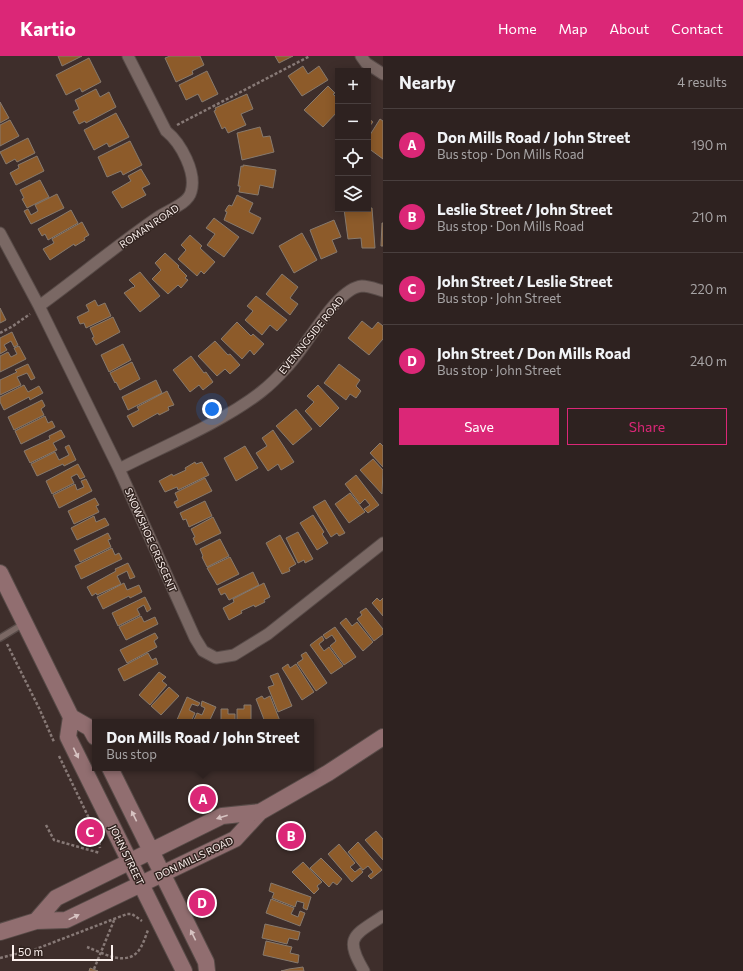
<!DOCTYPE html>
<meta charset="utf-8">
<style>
body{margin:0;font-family:Commissioner,sans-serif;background:#3a2f2d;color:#f1f3f6}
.controls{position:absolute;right:12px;top:12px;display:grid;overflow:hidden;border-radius:0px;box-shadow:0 2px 10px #0003}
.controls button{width:36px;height:36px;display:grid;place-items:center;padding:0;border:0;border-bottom:1px solid #493f3e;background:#2e2220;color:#f1f3f6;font:20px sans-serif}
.scale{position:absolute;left:12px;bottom:10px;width:101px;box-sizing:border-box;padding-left:4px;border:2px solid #fcf1ee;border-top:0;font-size:11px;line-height:14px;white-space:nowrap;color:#fcf1ee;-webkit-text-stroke:3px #332521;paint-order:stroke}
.you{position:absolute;left:212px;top:353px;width:14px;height:14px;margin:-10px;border:3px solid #fff;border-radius:50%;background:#1a73e8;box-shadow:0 0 0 6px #1a73e833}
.badge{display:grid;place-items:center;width:26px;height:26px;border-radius:50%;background:#db2777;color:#fff;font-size:13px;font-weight:700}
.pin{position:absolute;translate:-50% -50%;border:2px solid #fff;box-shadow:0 1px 4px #0006}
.popup{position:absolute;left:92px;top:663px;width:222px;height:52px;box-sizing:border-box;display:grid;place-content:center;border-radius:0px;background:#2e2220;filter:drop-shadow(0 1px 3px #0005);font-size:13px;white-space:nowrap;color:#a7a4a5}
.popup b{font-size:15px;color:#f1f3f6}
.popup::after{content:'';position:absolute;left:50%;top:100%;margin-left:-8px;border:8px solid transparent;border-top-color:#2e2220}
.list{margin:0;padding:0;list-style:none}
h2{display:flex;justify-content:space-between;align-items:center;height:52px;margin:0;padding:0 16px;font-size:17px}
h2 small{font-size:13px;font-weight:400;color:#a7a4a5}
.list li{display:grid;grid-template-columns:26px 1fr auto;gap:12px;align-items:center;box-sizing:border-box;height:72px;padding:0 16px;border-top:1px solid #493f3e}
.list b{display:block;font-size:15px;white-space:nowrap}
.list p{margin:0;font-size:13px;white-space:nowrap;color:#a7a4a5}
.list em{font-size:13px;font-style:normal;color:#a7a4a5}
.actions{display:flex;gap:8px;padding:12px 16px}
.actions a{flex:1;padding:9px 0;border:1px solid #db2777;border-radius:0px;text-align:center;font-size:14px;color:#db2777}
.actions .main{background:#db2777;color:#fff}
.icon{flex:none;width:22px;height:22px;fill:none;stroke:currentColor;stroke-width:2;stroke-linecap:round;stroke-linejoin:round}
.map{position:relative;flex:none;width:383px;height:915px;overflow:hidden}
header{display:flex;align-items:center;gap:24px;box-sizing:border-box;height:56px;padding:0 20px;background:#db2777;color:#fff}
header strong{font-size:19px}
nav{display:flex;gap:22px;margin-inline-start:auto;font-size:14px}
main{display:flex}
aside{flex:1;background:#2e2220}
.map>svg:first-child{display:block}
.building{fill:#8d5b2a;stroke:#877a6e}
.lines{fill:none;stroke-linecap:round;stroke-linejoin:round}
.service-casing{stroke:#584b48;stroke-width:8}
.minor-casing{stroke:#584b48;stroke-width:13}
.secondary-casing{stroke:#584b48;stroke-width:18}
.path{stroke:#877976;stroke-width:2.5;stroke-dasharray:3 2;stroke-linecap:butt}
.service{stroke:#7a6864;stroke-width:5.5}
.minor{stroke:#7a6864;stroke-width:11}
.secondary{stroke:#916e70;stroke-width:16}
.oneway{fill:#d7c3c2}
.labels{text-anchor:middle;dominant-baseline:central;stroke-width:3;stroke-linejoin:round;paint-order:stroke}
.street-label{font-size:10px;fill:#fcf1ee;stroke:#332521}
</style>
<header>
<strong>Kartio</strong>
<nav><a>Home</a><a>Map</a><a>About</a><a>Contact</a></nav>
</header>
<main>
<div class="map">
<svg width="383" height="915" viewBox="0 0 383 915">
<rect width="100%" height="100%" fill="#3e2e2b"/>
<path class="building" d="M58,0H82L62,10Z
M170,0H200L204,9L192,15L193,18L176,26L165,2Z
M275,0H293L279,7Z
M89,2L101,26L82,36L80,32L66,39L56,19Z
M303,10L308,18L319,10L328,24L302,40L288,20Z
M207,15L218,38L202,46L198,38L186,44L179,29Z
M328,30L335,37L333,38L336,41L338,38V55L323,71L304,54Z
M96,33L100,41L109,36L116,51L86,67L85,65L79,68L73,56L79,53L75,44Z
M247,38L253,53L241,58L246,69L228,77L225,71L222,73L214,55L216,54L215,52Z
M0,46L9,62L0,67Z
M116,57L129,81L109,91L107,87L94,94L84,74Z
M368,62L373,66L368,72Z
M380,63L383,65V103L368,92V82Z
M10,64L19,80L0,90V69Z
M260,71L263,81L270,80L274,96L242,104L237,77Z
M28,82L35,97L17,106L15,103L6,108L0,96Z
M130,85L142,109L123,119L121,115L107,121L98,101Z
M37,100L44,115L16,129L10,117L19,112L18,109Z
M243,109L276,114L273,132L260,129L258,139L239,136L240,130H238L241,110L243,111Z
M141,113L150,128L142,132L146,139L122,152L112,136L131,125L128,120Z
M40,124L49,141L27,152L22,143L24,142L20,134Z
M57,138L64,152L31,168L24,155L28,153L31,159L38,155L35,149Z
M237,139L253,147L249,156L261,162L253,178L224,164L227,156L225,155L228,150L229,149L232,150Z
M368,152H372L375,192H362L361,182L348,183L344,153H368Z
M71,154L78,167L48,184L45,178L42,180L38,173Z
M214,162L239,181L224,201L207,189L215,178L206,172Z
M334,164L341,181L332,184L337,196L321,203L310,174Z
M82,166L89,179L84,182L85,184L75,190L74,188L50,204L43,193L54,187L52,183Z
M382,167H383V190H381Z
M302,177L317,204L294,217L279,190Z
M190,179L202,190L200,192L215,206L204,218L201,215L197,220L178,203L186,194L181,189Z
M165,197L179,210L178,211L187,220L185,222L188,224L181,232L178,229L168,238L152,223L161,214L155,207Z
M140,216L160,240L140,256L124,237L133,231V232L135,230L129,224Z
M282,218L298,231L290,242L298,248L290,259L266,238Z
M256,240L287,264L277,275L270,269L262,279L245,264L253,255L247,250Z
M95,244L98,250L105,247L111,260L86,272L84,267L80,268L77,261L89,255L86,249Z
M0,252L6,264L0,267Z
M113,261L120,276L96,289L92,282L94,281L90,272Z
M362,265L372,273L378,266L383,270V283L369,299L348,282Z
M237,266L251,280L253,278L264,288L254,299L250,294L242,303L221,283Z
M12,276L18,289L14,291L11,285L4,289L7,294L0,298V282Z
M215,285L228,299L230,298L240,309L230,318L225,313L217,320L198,300Z
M123,288L131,304L109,316L101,299Z
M19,290L26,303L0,316V300L8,296L11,301L17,298L14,292Z
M191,300L204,317L206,316L213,326L203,334L199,329L190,336L173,314Z
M132,306L140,323L120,334L116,326L115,327L110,317Z
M28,308L35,322L31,324L27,317L17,321L21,329L0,339V324L17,316L15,314Z
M339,308L360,324L356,330L361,335L356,342L350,338L346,344L324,327Z
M156,324L162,337L128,354L122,341Z
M24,329L28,336L39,330L43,337L30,344L29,341L4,354L0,346V341Z
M318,329L339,352L320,371L305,355L314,346L307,340Z
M167,335L174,349L168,351L169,354L159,359L158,357L133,371L127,360L139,354L137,351Z
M42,344L45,350L41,353L44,359L14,374L8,361Z
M296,353L312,373L293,389L276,370Z
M45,360L48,367L52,365L55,371L21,388L15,375Z
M61,374L65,381L53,387L57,394L30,407L24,395L50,383L49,380Z
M273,374L294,406L281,414L278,408L268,415L256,397L267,390L262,382Z
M380,387L383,390V411L370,397Z
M69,389L76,404L64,410L63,408L37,420L31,408L55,396L59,404L69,399L65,391Z
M245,390L258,412L236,425L224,402Z
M373,403L383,414L382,438L360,414Z
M195,406L196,408L202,406L209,419L178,434L177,431L165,436L159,425L172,418L173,420L186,414L185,412Z
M78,408L85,421L80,423L77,418L71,421L74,427L52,438L46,425Z
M356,419L379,449L368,457L364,453L370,449L365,443L360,448L345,428Z
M205,422L212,435L177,452L174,446L178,444L175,437Z
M86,423L92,435L59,452L53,439L75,428L77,434L84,431L81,425Z
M350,437L365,456L349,467L335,448Z
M95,442L99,449L96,450L99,456L74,468L68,455Z
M325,444L345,477L339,480L337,477L331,481L313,451Z
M205,445L212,460L189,471L186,463L183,464L180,457Z
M313,459L324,476L322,478L328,487L317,494L300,467Z
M94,460L96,466L105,462L109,469L77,484L71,472Z
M213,461L221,477L196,489L193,482L195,481L191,473Z
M298,476L313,503L305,507L304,504L298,507L286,482Z
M108,477L111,483L108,484L111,491L80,506L74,494Z
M280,479L296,508L289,512L290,515L282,518L266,487Z
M220,483L229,500L207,511L202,501L203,500L200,493Z
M112,492L115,499L119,497L122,503L81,523L75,510Z
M230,501L239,518L217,529L207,512Z
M128,507L135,521L130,523L127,515L117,520L121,528L97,539L96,537L92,540L87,531L116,515L115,513Z
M253,516L259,529L229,544L225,537L221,539L218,533Z
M124,527L127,534L139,529L142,536L130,542L129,540L103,553L97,541Z
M264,527L270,541L264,544L265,546L255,551L254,549L241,555L242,557L229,564L223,552L234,546L233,543Z
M145,541L151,553L147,556L144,549L142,550L137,553L140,559L118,570L112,557Z
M377,542L380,545L383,542V560L372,547Z
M366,552L383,573V578L374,585L357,563L362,559L360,556Z
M141,560L144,566L155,561L158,568L126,584L119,571Z
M346,562L352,570L357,566L373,586L363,595L340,567Z
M335,571L356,601L344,609L330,590L336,585L332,579L326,583L323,579Z
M155,577L158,582L154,585L157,591L127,607L120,594Z
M322,580L324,584L319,588L324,595L329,591L343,610L331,618L310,589Z
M306,596L327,627L316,635L297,607L303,603L301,599Z
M148,597L152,604L156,602L158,608L124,625L118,613Z
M288,608L290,612L296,608L314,636L302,644L282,612Z
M159,616L166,621L162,625L167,629L150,649L139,639Z
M278,617L292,650L278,656L268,631L274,629L270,620Z
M169,631L179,640L161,659L151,650Z
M262,640L264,643L270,640L280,665L265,666L256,643Z
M187,641L200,647L198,650L192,648L189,654L195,657L191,666H176Z
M202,645L216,651L209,666H193L197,657L202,659L205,652L201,650Z
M244,649H251V666H237V653H244Z
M221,653H228V658H235V666H221Z
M376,775L383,783V804L365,784Z
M358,786L382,814L371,823L368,820L373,816L368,810L363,814L348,796Z
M339,788L355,807L350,811L355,816L360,812L363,816L352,826L328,798Z
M321,802L342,823L337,829L333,826L329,831L310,812Z
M303,806L322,826L317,830L319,833L314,838L292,816Z
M271,827L311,841L307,854L303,852L304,847L297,845L295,851L272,842L274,837L269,835Z
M271,843L294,852L291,858L298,861L300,855L305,857L300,870L266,857Z
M265,868L300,876L298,884L289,882L287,888L262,882Z
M266,885L292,891L290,897L299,899L298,907L263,899Z
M303,911L304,915H281L289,913Z
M90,912L98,915H89Z"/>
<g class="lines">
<defs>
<path id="service" d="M0,582L23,568"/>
<path id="minor" d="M361,0L366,7L383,18
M0,177L39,250L119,413L195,582L203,595L216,602L234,599L268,578L383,487
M39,250C79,221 117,189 158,161C168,154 188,148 191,136C197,117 181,87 166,75L128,0
M119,413C164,390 221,367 261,336C270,329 279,320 287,311C306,292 336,232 362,230C369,230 376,233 383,235
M364,915C344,881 353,880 383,860"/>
<path id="secondary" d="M0,517L71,661L90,672L95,681
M71,661L68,681L184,915
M110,712L206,906L207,915
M36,865L56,842L222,760L260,756
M0,876L36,865L66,864L235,783L260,756L328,717L383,681"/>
</defs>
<use href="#service" class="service-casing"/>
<use href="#minor" class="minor-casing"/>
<use href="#secondary" class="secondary-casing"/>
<path class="path" d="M177,69L310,0
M0,277L13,270L30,258
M7,588L39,652L54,686
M59,700L99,783L100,792
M46,769L54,784L100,797
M87,891C103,897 129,913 141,891C144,886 146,879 148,874
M0,902L36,893L127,858H132L142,865
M94,913L115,862"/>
<use href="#service" class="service"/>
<use href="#minor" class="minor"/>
<use href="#secondary" class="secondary"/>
</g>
<defs><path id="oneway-solid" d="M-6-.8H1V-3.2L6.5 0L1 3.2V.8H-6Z"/></defs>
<g class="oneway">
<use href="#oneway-solid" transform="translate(76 697) rotate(64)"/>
<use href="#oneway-solid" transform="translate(134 760) rotate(-116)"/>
<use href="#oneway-solid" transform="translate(222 761) rotate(162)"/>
<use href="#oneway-solid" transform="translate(74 861) rotate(-26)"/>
<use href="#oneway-solid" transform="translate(193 879) rotate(-116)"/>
</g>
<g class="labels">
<g class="street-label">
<text transform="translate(149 170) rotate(-34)">ROMAN ROAD</text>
<text transform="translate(311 279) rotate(-51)">EVENINGSIDE ROAD</text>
<text transform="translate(151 484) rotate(66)">SNOWSHOE CRESCENT</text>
<text transform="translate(127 799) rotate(64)">JOHN STREET</text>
<text transform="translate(194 802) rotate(-26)">DON MILLS ROAD</text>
</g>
</g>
</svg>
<div class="controls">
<button>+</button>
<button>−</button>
<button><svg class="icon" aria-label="locate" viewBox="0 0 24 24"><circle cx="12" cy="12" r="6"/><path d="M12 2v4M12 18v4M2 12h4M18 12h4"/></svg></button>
<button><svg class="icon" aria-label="layers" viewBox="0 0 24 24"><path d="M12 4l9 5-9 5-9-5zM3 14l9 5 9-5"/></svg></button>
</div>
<div class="scale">50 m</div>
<div class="you"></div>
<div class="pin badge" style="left:203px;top:743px">A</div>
<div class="popup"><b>Don Mills Road / John Street</b>Bus stop</div>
<div class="pin badge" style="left:291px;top:780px">B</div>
<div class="pin badge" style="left:90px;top:776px">C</div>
<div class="pin badge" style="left:202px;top:847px">D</div>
</div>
<aside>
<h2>Nearby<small>4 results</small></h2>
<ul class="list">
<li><span class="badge">A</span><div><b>Don Mills Road / John Street</b><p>Bus stop · Don Mills Road</p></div><em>190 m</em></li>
<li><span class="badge">B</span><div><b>Leslie Street / John Street</b><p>Bus stop · Don Mills Road</p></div><em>210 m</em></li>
<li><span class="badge">C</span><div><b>John Street / Leslie Street</b><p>Bus stop · John Street</p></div><em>220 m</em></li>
<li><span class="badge">D</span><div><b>John Street / Don Mills Road</b><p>Bus stop · John Street</p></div><em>240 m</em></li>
</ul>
<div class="actions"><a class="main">Save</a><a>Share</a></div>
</aside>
</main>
